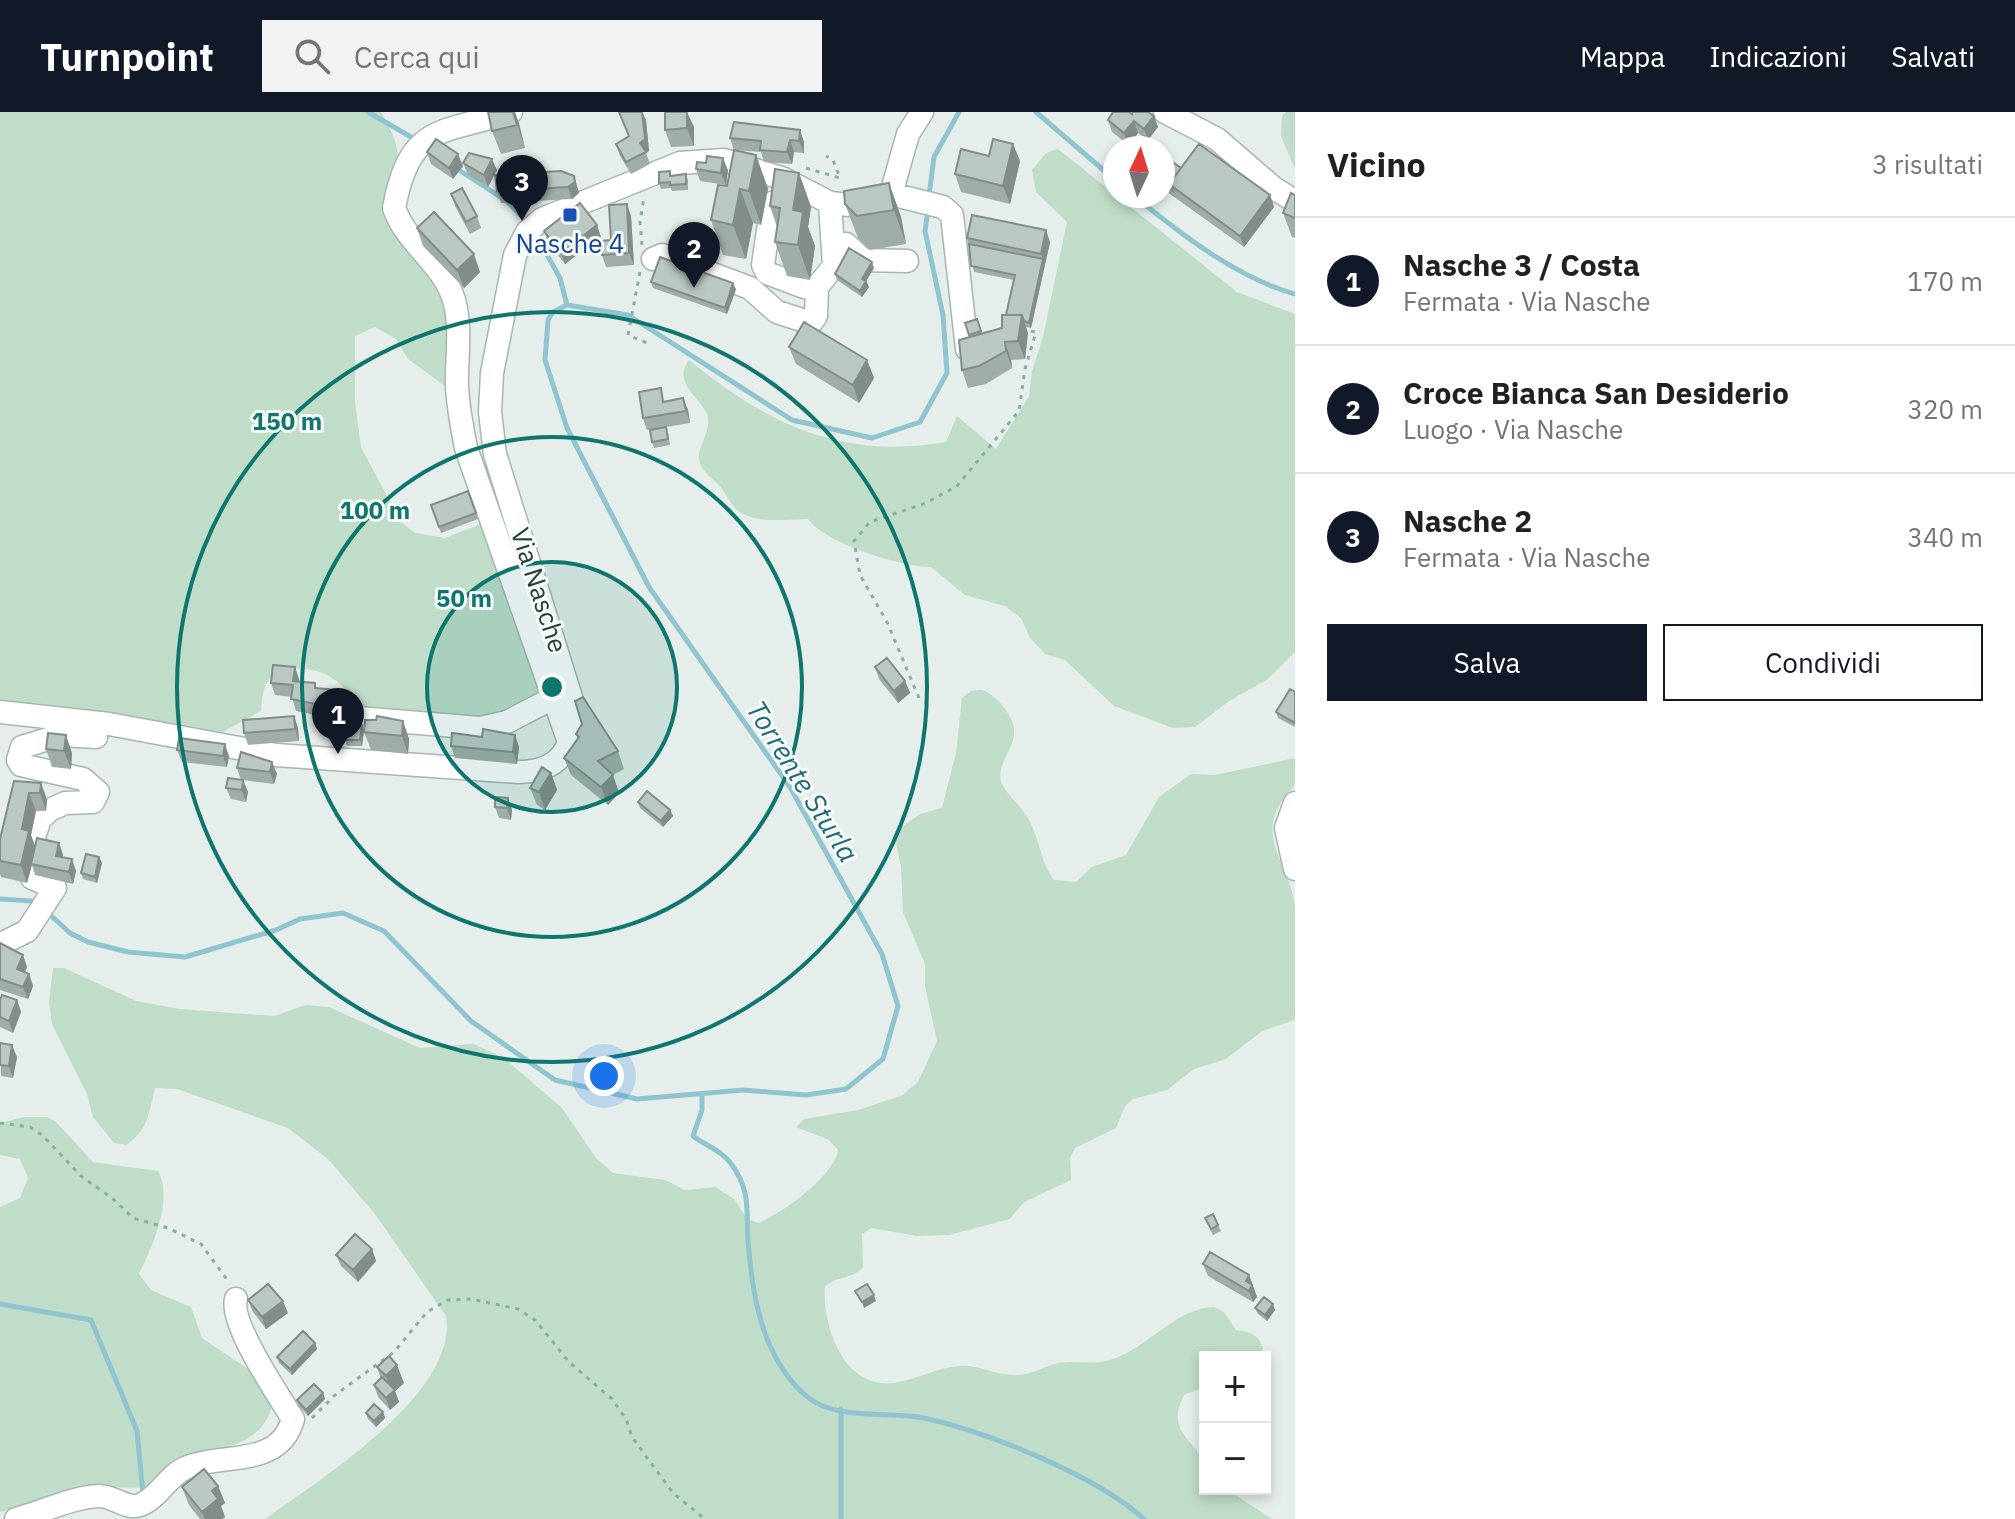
<!DOCTYPE html>
<html lang="it">
<meta charset="utf-8">
<style>
body{margin:0;font-family:"IBM Plex Sans",sans-serif;background:#f2f2f2;color:#202124}
.controls{position:absolute;right:24px;bottom:24px;display:grid;overflow:hidden;border-radius:0px;box-shadow:0 4px 12px #0003}
.controls button{width:72px;height:72px;display:grid;place-items:center;padding:0;border:0;border-bottom:2px solid #e0e0e0;background:#fff;color:#202124;font:40px sans-serif}
.compass{position:absolute;left:1103px;top:24px;width:72px;height:72px;border-radius:50%;background:#fff;box-shadow:0 4px 12px #0003;rotate:4deg}
.you{position:absolute;left:604px;top:964px;width:28px;height:28px;margin:-20px;border:6px solid #fff;border-radius:50%;background:#1a73e8;box-shadow:0 0 0 12px #1a73e833}
.badge{display:grid;place-items:center;width:52px;height:52px;border-radius:50%;background:#111827;color:#fff;font-size:26px;font-weight:700}
.pin{position:absolute;translate:-50% -66px;filter:drop-shadow(0 2px 4px #0008)}
.pin::after{content:'';position:absolute;top:42px;width:28px;height:24px;background:inherit;clip-path:polygon(0 0,100% 0,50% 100%)}
.list{margin:0;padding:0;list-style:none}
h2{display:flex;justify-content:space-between;align-items:center;height:104px;margin:0;padding:0 32px;font-size:34px}
h2 small{font-size:26px;font-weight:400;color:#757577}
.list li{display:grid;grid-template-columns:52px 1fr auto;gap:24px;align-items:center;box-sizing:border-box;height:128px;padding:0 32px;border-top:2px solid #e0e0e0}
.list b{display:block;font-size:30px;white-space:nowrap}
.list p{margin:0;font-size:26px;white-space:nowrap;color:#757577}
.list em{font-size:26px;font-style:normal;color:#757577}
.actions{display:flex;gap:16px;padding:24px 32px}
.actions a{flex:1;padding:18px 0;border:2px solid #111827;border-radius:0px;text-align:center;font-size:28px;color:#111827}
.actions .main{background:#111827;color:#fff}
.icon{flex:none;width:44px;height:44px;fill:none;stroke:currentColor;stroke-width:2;stroke-linecap:round;stroke-linejoin:round}
.map{position:relative;flex:none;width:1295px;height:1407px;overflow:hidden}
header{display:flex;align-items:center;gap:48px;box-sizing:border-box;height:112px;padding:0 40px;background:#111827;color:#fff}
header strong{font-size:38px}
nav{display:flex;gap:44px;margin-inline-start:auto;font-size:28px}
.search{width:560px;height:72px;background:#f2f2f2;display:flex;align-items:center;gap:20px;box-sizing:border-box;padding:0 28px;border-radius:0px;color:#757577;font-size:30px}
main{display:flex}
aside{flex:1;background:#fff}
.map>svg:first-child{display:block}
.green{fill:#bfddc8}
.lines{fill:none;stroke-linecap:round;stroke-linejoin:round}
.stream{stroke:#90c5cf;stroke-width:5}
.minor-casing{stroke:#a8b6b1;stroke-width:25}
.path{stroke:#87afa3;stroke-width:3;stroke-dasharray:4 6;stroke-linecap:butt}
.minor{stroke:#fff;stroke-width:22}
.wall{fill:#a0aca8}
.shaded-wall{fill:#828c88}
.building{fill:#bac8c3;stroke:#828c88;stroke-width:2}
.ring{fill:none;stroke:#0f766e;stroke-width:4}
.transit-dot{fill:#1a4fb4;stroke:#f6faf8;stroke-width:3}
.labels{text-anchor:middle;dominant-baseline:central;stroke-width:6;stroke-linejoin:round;paint-order:stroke}
.transit-label{font-size:26px;fill:#164399;stroke:#f6faf8}
.street-label{font-size:26px;fill:#253f38;stroke:#f6faf8}
.water-label{font-size:28px;font-style:italic;fill:#216978;stroke:#f6faf8}
.centre{fill:#0f766e;stroke:#f6faf8;stroke-width:4}
.ring-label{font-size:24px;text-anchor:middle;font-weight:bold;fill:#0f766e;stroke:#f6faf8;stroke-width:6;stroke-linejoin:round;paint-order:stroke}
</style>
<header>
<strong>Turnpoint</strong>
<div class="search"><svg class="icon" aria-label="search" viewBox="0 0 24 24"><circle cx="10" cy="10" r="6"/><path d="M15 15l6 6"/></svg>Cerca qui</div>
<nav><a>Mappa</a><a>Indicazioni</a><a>Salvati</a></nav>
</header>
<main>
<div class="map">
<svg width="1295" height="1407" viewBox="0 0 1295 1407">
<rect width="100%" height="100%" fill="#e5eeea"/>
<path class="green" d="M0,0H381C406,43 399,51 388,98L439,176L449,214V277L408,247L396,227L375,215L355,224V291L361,335L400,409L415,421L445,426L481,412L541,587L481,608L363,598C354,588 344,573 332,566C315,555 282,551 268,569C262,578 262,589 261,599L219,622L0,590Z
M1286,0H1295V57L1281,24L1282,4Z
M1058,37L1237,180L1295,202V540L1268,567L1229,589L1195,615L1173,616L1114,594L1065,548L1045,542L1030,526L1021,506L1005,494L965,483L931,455C902,455 824,431 808,407C786,407 755,413 736,397C729,390 725,379 718,372C709,363 697,356 699,342C702,328 713,314 706,300C696,282 673,270 689,248C767,312 842,348 946,330L957,304L996,337L1029,284L1032,259L1043,225L1067,110L1036,80L1032,58L1046,41Z
M982,578C993,582 998,588 1005,597C1031,630 992,647 1002,672C1008,684 1021,694 1028,706C1040,727 1040,749 1054,768L1076,770L1092,755L1126,743L1159,685L1191,662L1215,663L1295,646V673C1248,721 1288,745 1295,794C1295,830 1295,871 1295,908L1262,919L1226,947L1194,957L1167,978L1133,987L1125,994L1116,1016L1075,1036L1070,1046L1071,1068L1024,1090L1010,1107L949,1123L917,1124L871,1116L862,1122L863,1155C852,1168 837,1163 825,1175C822,1214 844,1277 893,1271C916,1268 936,1256 958,1254C975,1252 995,1262 1012,1263C1028,1265 1044,1254 1059,1251C1077,1248 1095,1254 1113,1247C1149,1235 1176,1196 1214,1195L1224,1200L1236,1218C1250,1220 1259,1222 1263,1237L1258,1245H1205V1275L1184,1283C1165,1320 1194,1326 1204,1351C1207,1358 1205,1370 1205,1377H1226L1272,1407H265C319,1368 459,1281 446,1204L375,1102L329,1048L288,1016L177,977L155,976C149,1000 148,1019 126,1033L114,1031L93,1005L87,982L52,912L49,890L53,856H64L136,889L180,897L274,904L306,893L329,895L420,936L474,932L505,947L562,996L596,1046L613,1061L665,1068L685,1078L716,1075L735,1088L747,1107L758,1111C782,1102 835,1063 838,1038L829,1028L796,1015L804,1007L858,998L901,984L918,970L937,929L925,874V852L903,800L901,755L894,721L920,702L942,696L956,641L962,586L971,579Z
M24,1005H47L56,1010L93,1050L158,1059C174,1087 152,1136 139,1162L151,1178L191,1195L202,1226L248,1257L272,1294C261,1340 203,1336 170,1356C162,1362 154,1370 146,1376L101,1375L0,1400V1095L20,1086L28,1066L20,1047L0,1043V1011Z"/>
<g class="lines">
<path class="stream" d="M368,0L418,29
M1036,0L1115,68
M456,56L508,90L527,110
M929,84L934,45L959,0
M1134,84C1181,122 1237,166 1295,182
M535,121L560,166L567,193
M0,787L32,789L38,793
M46,799L70,821L88,830L128,840L185,845L276,818L300,807L343,801L384,819L471,909L555,968L637,987L743,978L806,983L846,977L883,947L898,894L882,842L790,675L649,475L567,316L545,248L548,208L553,200L567,193L628,203L792,308L872,326L920,310L947,261L943,203L925,119L928,98
M702,982V998L693,1024C706,1034 723,1039 732,1053C751,1080 746,1097 748,1128C752,1184 762,1245 806,1284C835,1309 889,1299 924,1306C988,1320 1097,1364 1144,1407
M0,1192L91,1208L137,1319L143,1382
M841,1407V1297"/>
<defs>
<path id="minor" d="M511,0C441,22 410,11 394,96C406,130 439,149 452,182C463,211 456,245 457,275C458,295 462,315 466,336L569,630
M1165,0L1217,27L1275,77L1295,89
M891,82L943,95L952,103L967,237
M772,91L763,153L767,161L804,175H817L834,154L830,91
M846,132L863,148L907,149
M653,147L662,143L750,176L777,200L811,211L816,204L817,175
M0,600L109,612L276,643L518,660C559,660 573,638 575,598L495,342L490,300L492,261L515,143L527,120L542,107L680,51L724,48L784,67L830,91L860,94L891,82L908,22L922,0
M358,606L480,616L507,610L555,585
M1295,691L1286,716L1295,757
M0,837L7,829L27,819L55,776L32,766L39,736L33,728L40,707L50,698L65,691L93,690L98,680L83,667L21,653L18,648L22,635L61,623L96,625
M16,1407C42,1400 73,1385 99,1384C114,1384 127,1398 140,1393C159,1386 168,1362 188,1355C223,1341 280,1356 293,1307C279,1284 229,1211 236,1187"/>
</defs>
<use href="#minor" class="minor-casing"/>
<path class="path" d="M806,56L840,66L833,48L826,44
M642,133L640,110L644,85
M640,160L628,223L647,231
M919,586L887,510L860,463L854,429L870,410L926,391L957,374L1019,299L1025,257L1036,220L1024,218
M0,1011L30,1015L42,1023L81,1064L112,1086L133,1106L168,1116L201,1132L228,1169
M312,1306L335,1283L394,1240L427,1200L448,1188L471,1187L518,1197L535,1208L569,1250L612,1287L626,1307L632,1325L673,1381L705,1407"/>
<use href="#minor" class="minor"/>
</g>
<path class="wall" d="M488,0H515L525,36L501,42L492,19Z
M619,0L646,8L649,39L646,41L650,52L631,62L620,44L616,32L629,24Z
M1132,2L1154,4L1158,15L1148,28L1138,21L1129,33L1112,20L1108,8Z
M734,10L804,30V41L794,40L792,52L764,50L761,40L734,38L730,26Z
M694,15V34L671,35L665,18Z
M1013,32L1020,49L1010,92L961,80L955,62Z
M427,40L463,54L453,67L431,52Z
M756,43L768,77L761,113L753,111L746,147L723,143L711,108L727,74Z
M1163,45L1181,56L1270,83L1274,95L1244,135L1163,77Z
M463,51L497,58L488,75L468,63Z
M696,57L728,58L726,73L700,69Z
M799,61L811,95L808,115L815,134L810,168L787,164L775,130L777,115L770,94Z
M686,62L688,68V78L672,79L671,76L661,77L659,71L672,64Z
M574,64L579,81L572,87L501,91L497,79Z
M889,71L901,105L906,132L870,138L858,126L845,92Z
M451,82L477,104L481,116L470,122L455,94Z
M1295,83V126L1292,125L1283,101Z
M631,104L634,153L606,155L602,143L611,128Z
M417,116L480,160L464,176L423,134Z
M544,119L601,125L565,152L548,131Z
M967,126L1050,130L1031,216L1026,215L1028,221L1025,247L1011,248L1012,256L986,272L968,276L962,258L970,225L965,211L977,207L982,221L1002,216L1006,203L1014,168L974,160Z
M874,156L866,169L869,175L862,185L837,168L835,162Z
M651,170L736,177L727,202L653,176Z
M789,235L867,248L874,266L859,291L796,252Z
M683,286L688,298L690,311L647,318L643,306L665,289Z
M668,321L670,333L654,336L652,330Z
M468,379L478,407L441,421L431,393Z
M295,555L299,569L315,571L317,576L341,589L340,608L296,599L292,585L275,583L271,571Z
M875,555L905,569L910,581L898,591L879,567Z
M1295,580V615L1278,606L1276,600Z
M294,604L298,616L299,629L248,633L244,621Z
M403,609L409,627L408,642L371,638L364,620Z
M362,613L364,619L362,634H347L345,628Z
M576,622L618,639L624,657L613,663L619,681L608,693L571,663L564,646L578,626Z
M515,623L519,635L517,652L455,646L451,634L482,625Z
M46,637L72,641L71,657L52,655Z
M177,638L229,644L227,655L182,650Z
M237,656L277,662L274,672L243,668L248,680L246,690L231,687L226,676L241,668Z
M551,661L557,678L545,698L537,693L530,676Z
M14,669L41,671L47,688L46,699H36L31,723L35,735L59,731L63,743L62,745L76,759L73,772L35,763L32,753L27,771L1,765L0,762V727Z
M508,686L512,698L511,708L499,706L495,695Z
M638,690L670,698L673,704L663,715L640,696Z
M99,745L102,751L97,771L83,767L81,761Z
M0,831L27,855L25,860L29,862L33,874L28,887L0,878Z
M0,888H17L21,900L13,921L0,915Z
M0,931L17,945L13,966L1,964Z
M1205,1106L1218,1113L1221,1119L1213,1123Z
M372,1137L376,1149L358,1170L341,1154L336,1143Z
M1203,1152L1249,1163L1257,1185L1253,1190L1208,1164Z
M248,1188L288,1201L266,1217L253,1200Z
M1255,1196L1275,1198L1267,1209L1258,1202Z
M315,1231L317,1237L292,1263L279,1251L277,1245Z
M377,1255L404,1271L395,1279L399,1290L390,1298L378,1285L374,1273L381,1267Z
M323,1281L325,1287L308,1304L299,1294L297,1288Z
M383,1300L385,1306L376,1315L368,1307L366,1301Z
M218,1374L225,1391L221,1394L225,1405L222,1407H200L189,1393L182,1375Z"/>
<path class="shaded-wall" d="M513,0H515L519,11L525,36Z
M642,0L646,8L649,39L646,41L640,31Z
M687,0L694,15V34L687,16Z
M1154,4L1158,15L1148,28L1144,17Z
M1134,9L1138,21L1129,33L1124,21Z
M800,18L804,30V41L799,29Z
M790,28L794,40L792,52L787,40Z
M1013,32L1020,49L1010,92L1003,74Z
M458,42L463,54L453,67L449,56Z
M756,43L768,77L761,113L749,79Z
M723,46L728,58L726,73L721,61Z
M492,47L497,58L488,75L484,63Z
M799,61L811,95L808,115L815,134L810,168L798,133L793,98Z
M574,64L579,81L572,87L568,75Z
M889,71L901,105L906,132L894,98Z
M740,77L753,111L746,147L733,113Z
M1270,83L1274,95L1244,135L1240,124Z
M627,92L631,104L634,153L629,141Z
M597,113L601,125L565,152L561,141Z
M1046,118L1050,130L1031,216L1029,211L1043,147L1041,142Z
M474,142L480,160L464,176L457,158Z
M872,150L874,156L866,169L869,175L862,185L860,179L862,167Z
M733,171L736,177L727,202L725,196Z
M1022,203L1028,221L1025,247L1018,229Z
M1005,230L1011,248L1012,256L1006,239Z
M867,248L874,266L859,291L853,273Z
M683,286L688,298L690,311L686,299Z
M295,555L299,567L298,581L293,569Z
M905,569L910,581L898,591L894,579Z
M337,578L341,589L340,608L335,596Z
M294,604L298,616L299,629L295,617Z
M403,609L409,627L408,642L402,624Z
M362,613L364,619L362,634L360,628Z
M66,623L72,641L71,657L64,639Z
M515,623L519,635L517,652L513,640Z
M225,632L229,644L227,655L223,644Z
M272,650L277,662L274,672L270,660Z
M551,661L557,678L545,698L539,680Z
M613,663L619,681L608,693L601,675Z
M243,668L248,680L246,690L242,678Z
M41,671L47,688L46,699L40,681Z
M29,681L36,699L31,723L36,737L27,771L21,753L22,717Z
M508,686L512,698L511,708L507,696Z
M670,698L673,704L663,715L661,709Z
M59,731L63,743L60,755L56,744Z
M99,745L102,751L97,771L95,765Z
M72,747L76,759L73,772L69,760Z
M23,843L27,855L21,869L17,857Z
M29,862L33,874L28,887L23,875Z
M17,888L21,900L13,921L9,909Z
M12,933L17,945L13,966L9,954Z
M372,1137L376,1149L358,1170L353,1158Z
M1249,1163L1257,1185L1253,1190L1246,1169Z
M874,1183L876,1189L864,1196L862,1190Z
M283,1189L288,1201L266,1217L262,1205Z
M1273,1192L1275,1198L1267,1209L1265,1203Z
M315,1231L317,1237L292,1263L290,1257Z
M397,1253L404,1271L395,1279L399,1290L390,1298L386,1286L392,1281L386,1264Z
M323,1281L325,1287L308,1304L306,1298Z
M383,1300L385,1306L376,1315L374,1309Z
M218,1374L225,1391L221,1394L225,1405L222,1407H205L202,1400L212,1379Z"/>
<path class="building" d="M488,0H513L517,13L492,19Z
M619,0H642L645,27L640,31L646,40L626,50L616,32L629,24Z
M665,0H687V16L665,18Z
M1113,0H1129L1132,2L1133,0H1148L1154,4L1144,17L1134,9L1124,21L1108,8Z
M734,10L800,18L799,29L790,28L787,40L760,38L761,29L730,26Z
M436,27L458,42L449,56L427,40Z
M993,27L1013,32L1003,74L955,62L961,37L989,44Z
M1199,32L1270,83L1240,124L1169,72Z
M734,38L756,43L749,79L740,77L733,113L711,108L718,73L727,74Z
M469,41L492,47L484,63L463,51Z
M707,44L723,46L721,61L696,57L697,50L706,51Z
M1164,44L1181,56L1169,72L1172,78L1163,72Z
M775,57L799,61L793,98L803,100L798,133L775,130L780,96L770,94Z
M561,59L574,64L575,70L568,75L497,79L495,63Z
M670,59V64L686,62V72L670,73V70L659,71V60Z
M889,71L894,98L857,104L845,92L844,79Z
M462,76L477,104L466,110L451,82Z
M1291,81L1295,83V106L1283,101Z
M580,91L597,113L561,141L544,119Z
M627,92L629,141L602,143L601,129L611,128L609,93Z
M434,100L474,142L457,158L417,116Z
M972,103L1046,118L1041,142L967,126Z
M969,132L1043,147L1029,211L1024,209L1022,203H1006L1015,163L971,154Z
M849,136L872,150L862,167L866,169L860,179L835,162Z
M660,145L733,171L725,196L651,170Z
M1002,203H1022L1018,229L1005,230L1006,239L979,254L962,258L959,228L1002,216Z
M977,207L981,219L969,223L965,211Z
M804,210L867,248L853,273L789,235Z
M661,276L663,290L683,286L686,299L643,306L639,280Z
M666,315L668,327L652,330L650,318Z
M468,379L476,401L439,415L431,393Z
M887,546L905,569L894,579L875,555Z
M273,553L295,555L293,569L315,571V576L337,578L335,596L291,587L293,573L271,571Z
M1290,577L1295,580V611L1276,600Z
M583,585L618,639L598,649L613,663L601,675L564,646L579,625L576,622L582,612L575,589Z
M294,604L295,617L244,621L243,608Z
M377,604L403,609L402,624L364,620L365,608H376Z
M347,611L362,613L360,628H345Z
M483,617L515,623L513,640L451,634L452,621L482,625Z
M48,621L66,623L64,639L46,637Z
M179,626L225,632L223,644L177,638Z
M241,640L272,650L270,660L237,656Z
M542,655L551,661L539,680L530,676Z
M228,666L243,668L242,678L226,676Z
M14,669L41,671L40,681H29L22,717L29,719L21,753L0,749V727Z
M647,679L670,698L661,709L638,690Z
M495,685L508,686L507,696L495,695Z
M37,726L59,731L56,744L72,747L69,760L31,752Z
M86,742L99,745L95,765L81,761Z
M0,831L23,843L17,857L29,862L23,875L0,867Z
M2,883L17,888L9,909L0,905V888Z
M0,931L12,933L9,954L0,953Z
M1213,1102L1218,1113L1211,1117L1205,1106Z
M355,1122L372,1137L353,1158L336,1143Z
M1210,1140L1249,1163L1246,1169L1252,1173L1249,1179L1203,1152Z
M268,1172L283,1189L262,1205L248,1188Z
M867,1172L874,1183L862,1190L855,1179Z
M1264,1185L1273,1192L1265,1203L1255,1196Z
M303,1219L315,1231L290,1257L277,1245Z
M389,1244L397,1253L386,1264L377,1255Z
M382,1265L395,1278L386,1286L374,1273Z
M314,1272L323,1281L306,1298L297,1288Z
M374,1292L383,1300L374,1309L366,1301Z
M204,1357L218,1374L212,1379L218,1387L202,1400L182,1375Z"/>
<circle cx="552" cy="575" r="125" fill="#0f766e" fill-opacity=".12"/>
<g class="ring">
<circle cx="552" cy="575" r="125"/>
<circle cx="552" cy="575" r="250"/>
<circle cx="552" cy="575" r="375"/>
</g>
<rect class="transit-dot" x="562" y="95" width="16" height="16" rx="4"/>
<g class="labels">
<g class="transit-label">
<text x="570" y="131">Nasche 4</text>
</g>
<g class="street-label">
<text transform="translate(540 478) rotate(72)">Via Nasche</text>
</g>
<g class="water-label">
<text transform="translate(803 669) rotate(58)">Torrente Sturla</text>
</g>
</g>
<circle cx="552" cy="575" r="12" class="centre"/>
<g class="ring-label">
<text x="287" y="318">150 m</text>
<text x="375" y="407">100 m</text>
<text x="464" y="495">50 m</text>
</g>
</svg>
<div class="controls">
<button>+</button>
<button>−</button>
</div>
<svg class="compass" viewBox="-18 -18 36 36"><path d="M0-13l5 13h-10z" fill="#e53935"/><path d="M0 13l5-13h-10z" fill="#757577"/></svg>
<div class="you"></div>
<div class="pin badge" style="left:338px;top:642px">1</div>
<div class="pin badge" style="left:694px;top:176px">2</div>
<div class="pin badge" style="left:522px;top:109px">3</div>
</div>
<aside>
<h2>Vicino<small>3 risultati</small></h2>
<ul class="list">
<li><span class="badge">1</span><div><b>Nasche 3 / Costa</b><p>Fermata · Via Nasche</p></div><em>170 m</em></li>
<li><span class="badge">2</span><div><b>Croce Bianca San Desiderio</b><p>Luogo · Via Nasche</p></div><em>320 m</em></li>
<li><span class="badge">3</span><div><b>Nasche 2</b><p>Fermata · Via Nasche</p></div><em>340 m</em></li>
</ul>
<div class="actions"><a class="main">Salva</a><a>Condividi</a></div>
</aside>
</main>
